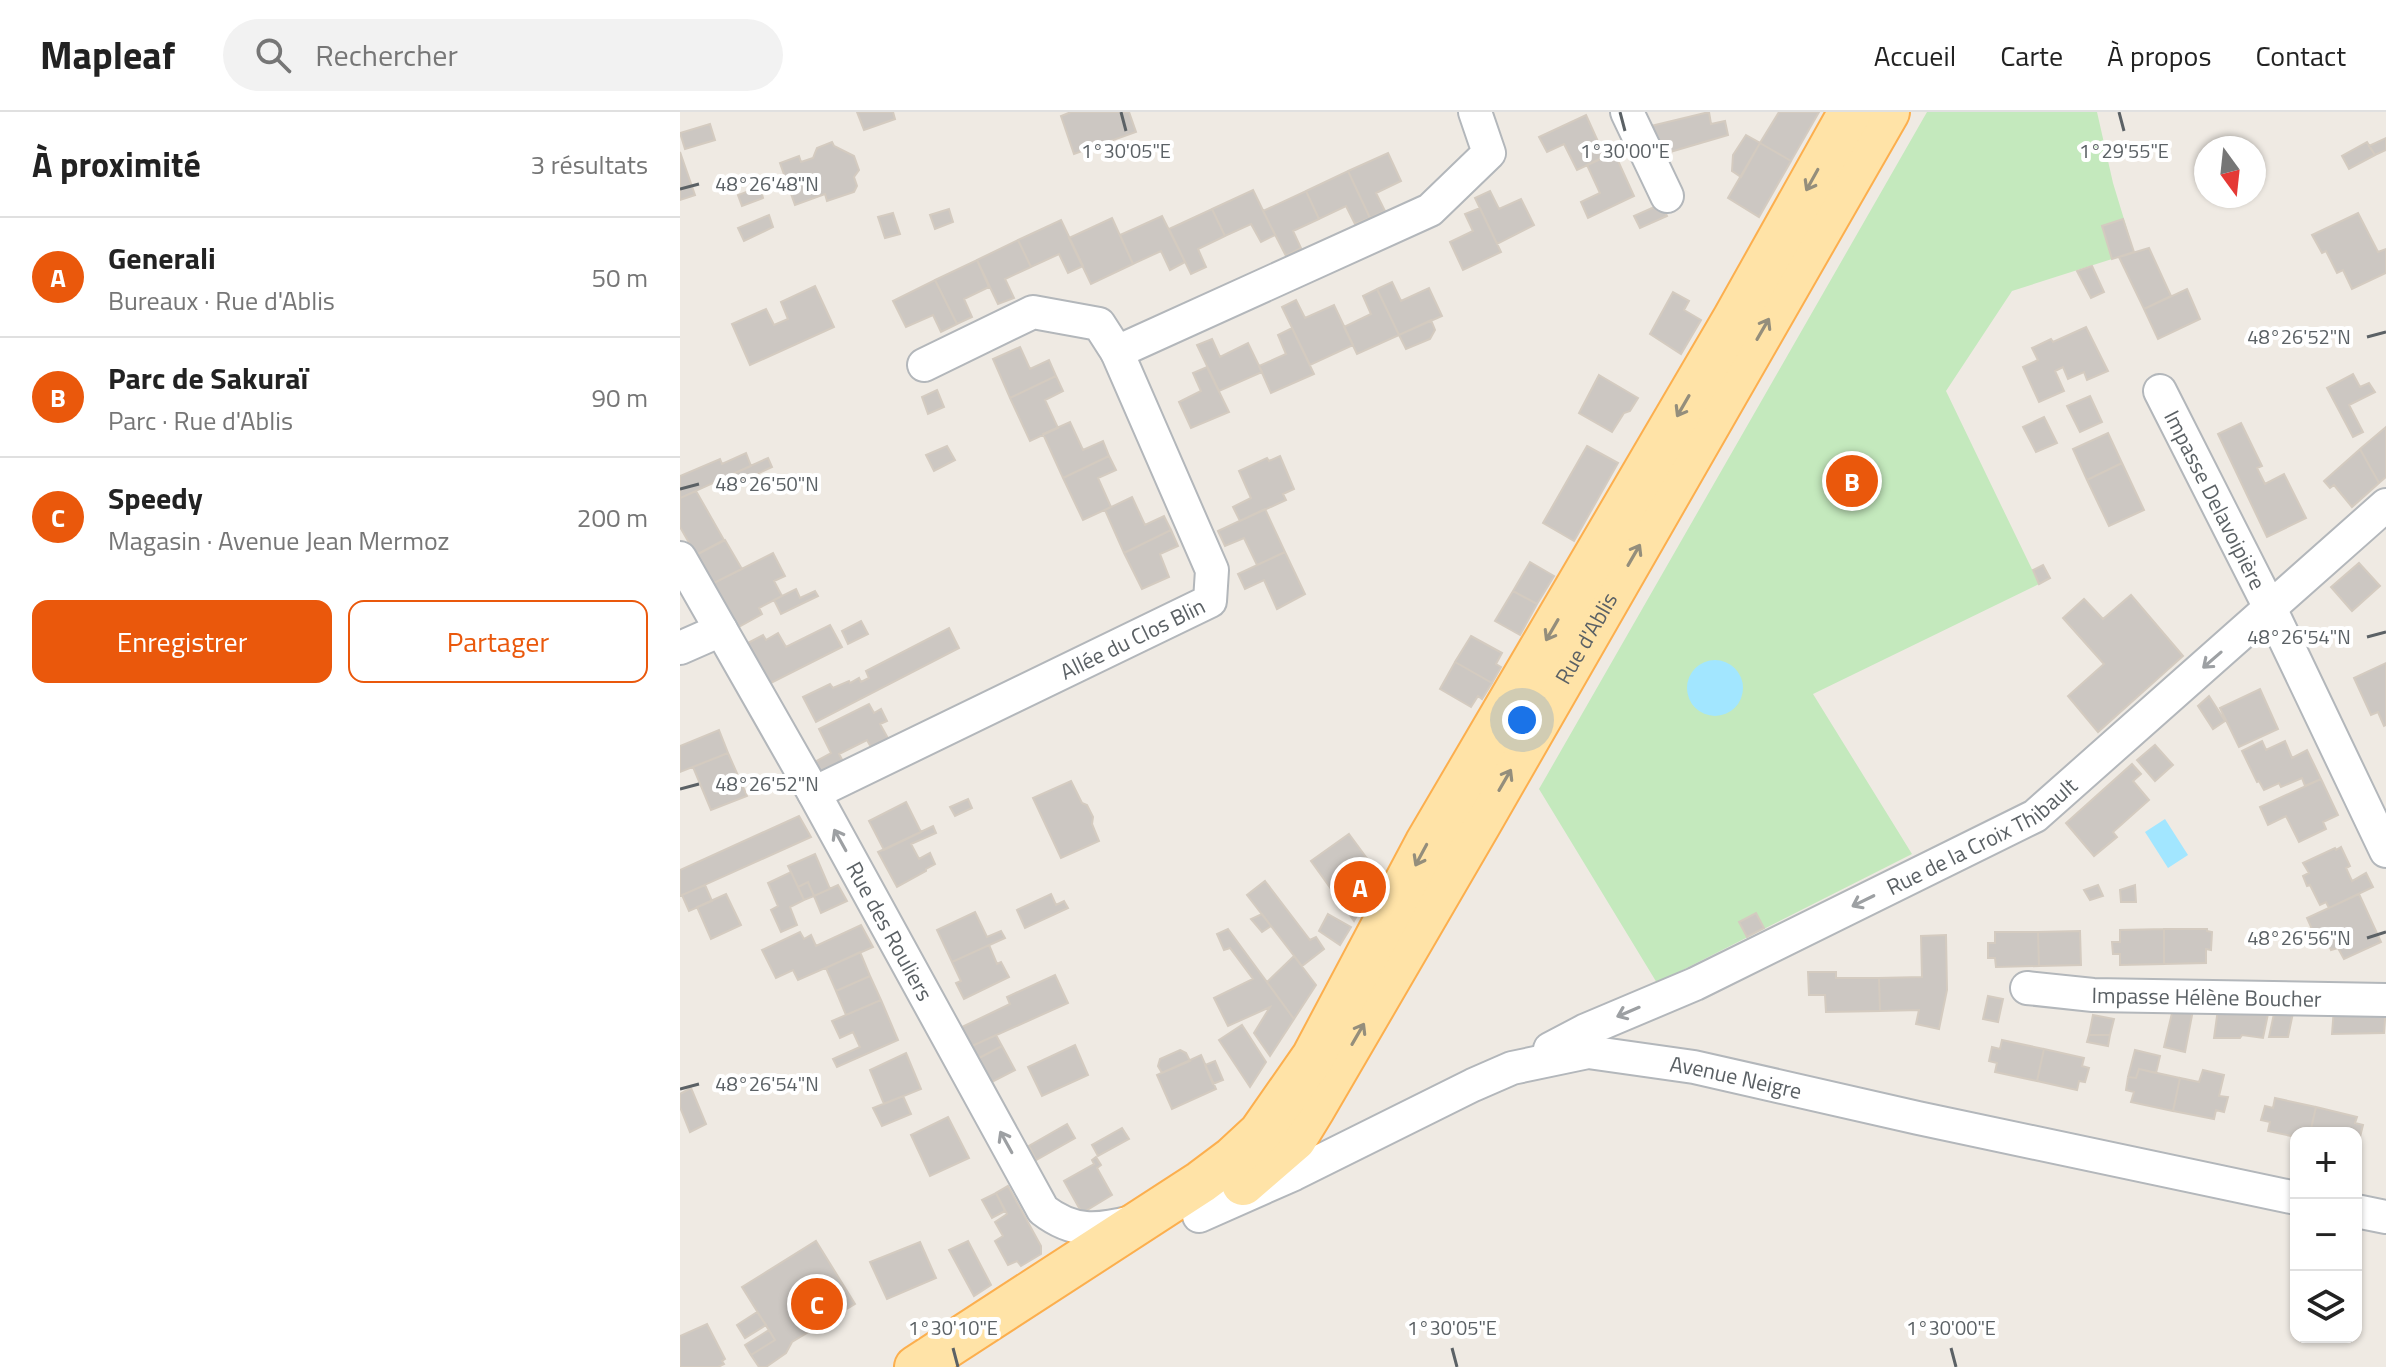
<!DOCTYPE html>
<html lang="fr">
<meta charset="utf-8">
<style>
body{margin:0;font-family:"Titillium Web",sans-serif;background:#f2f2f2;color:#222}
.controls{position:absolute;right:24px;bottom:24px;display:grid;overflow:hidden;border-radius:16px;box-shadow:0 2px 6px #0004}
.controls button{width:72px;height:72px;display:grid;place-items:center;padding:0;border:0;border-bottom:2px solid #e0e0e0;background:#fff;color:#222;font:40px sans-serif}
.compass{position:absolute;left:1514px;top:24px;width:72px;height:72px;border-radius:50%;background:#fff;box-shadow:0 2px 6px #0004;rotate:165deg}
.you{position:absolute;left:842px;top:608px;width:28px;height:28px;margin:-20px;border:6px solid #fff;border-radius:50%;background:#1a73e8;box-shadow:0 0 0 12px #1a73e833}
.badge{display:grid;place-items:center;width:52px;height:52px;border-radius:50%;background:#ea580c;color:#fff;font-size:26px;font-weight:700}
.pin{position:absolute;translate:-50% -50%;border:4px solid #fff;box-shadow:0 2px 8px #0006}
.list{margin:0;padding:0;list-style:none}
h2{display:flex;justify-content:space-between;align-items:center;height:104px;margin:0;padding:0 32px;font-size:34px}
h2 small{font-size:26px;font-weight:400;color:#767676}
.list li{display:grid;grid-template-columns:52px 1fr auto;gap:24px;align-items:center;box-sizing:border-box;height:120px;padding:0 32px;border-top:2px solid #e0e0e0}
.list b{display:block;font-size:30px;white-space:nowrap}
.list p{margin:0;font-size:26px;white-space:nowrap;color:#767676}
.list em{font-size:26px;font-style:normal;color:#767676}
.actions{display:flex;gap:16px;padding:24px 32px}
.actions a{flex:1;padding:18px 0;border:2px solid #ea580c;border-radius:16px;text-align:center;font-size:28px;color:#ea580c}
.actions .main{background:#ea580c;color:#fff}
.icon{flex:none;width:44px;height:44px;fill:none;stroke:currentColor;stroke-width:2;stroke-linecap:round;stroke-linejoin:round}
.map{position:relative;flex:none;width:1706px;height:1255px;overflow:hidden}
header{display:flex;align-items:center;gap:48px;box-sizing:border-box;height:112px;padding:0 40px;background:#fff;border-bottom:2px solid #e0e0e0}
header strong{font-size:38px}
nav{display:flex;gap:44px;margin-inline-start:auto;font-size:28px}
.search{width:560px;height:72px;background:#f2f2f2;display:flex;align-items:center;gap:20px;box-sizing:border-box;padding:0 28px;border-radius:44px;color:#767676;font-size:30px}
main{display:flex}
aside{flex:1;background:#fff}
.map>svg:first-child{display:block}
.green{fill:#c4e9bd}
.water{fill:#a2e6ff}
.building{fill:#ccc7c2;stroke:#d4cbc0;stroke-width:2}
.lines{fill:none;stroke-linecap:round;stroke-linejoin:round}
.minor-casing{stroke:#b3b7bb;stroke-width:36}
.major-casing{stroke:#fcaf4e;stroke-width:46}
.minor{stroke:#fff;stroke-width:32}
.major{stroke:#ffe3a7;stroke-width:42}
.oneway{stroke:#948e7c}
.oneway2{stroke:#9da0a3}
.ticks{fill:none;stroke:#5b6165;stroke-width:3}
.labels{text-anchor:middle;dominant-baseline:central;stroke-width:8;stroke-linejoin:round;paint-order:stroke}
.street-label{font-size:22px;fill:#5b6165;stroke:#fff}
.ticks-label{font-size:20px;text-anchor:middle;fill:#5b6165;stroke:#fff;stroke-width:8;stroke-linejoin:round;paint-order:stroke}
</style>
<header>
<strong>Mapleaf</strong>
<div class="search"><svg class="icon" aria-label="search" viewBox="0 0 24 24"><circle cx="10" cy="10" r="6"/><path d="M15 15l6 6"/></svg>Rechercher</div>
<nav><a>Accueil</a><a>Carte</a><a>À propos</a><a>Contact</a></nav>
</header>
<main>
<aside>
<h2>À proximité<small>3 résultats</small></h2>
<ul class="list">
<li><span class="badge">A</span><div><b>Generali</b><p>Bureaux · Rue d'Ablis</p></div><em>50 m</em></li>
<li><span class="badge">B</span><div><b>Parc de Sakuraï</b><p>Parc · Rue d'Ablis</p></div><em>90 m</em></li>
<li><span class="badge">C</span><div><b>Speedy</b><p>Magasin · Avenue Jean Mermoz</p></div><em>200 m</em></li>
</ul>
<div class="actions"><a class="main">Enregistrer</a><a>Partager</a></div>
</aside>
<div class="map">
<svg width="1706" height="1255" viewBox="0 0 1706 1255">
<rect width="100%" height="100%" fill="#efeae3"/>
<path class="green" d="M1247,0H1417L1433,71L1454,140L1332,179L1266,279L1359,472L1133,582L1232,742L977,871L859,677Z"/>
<path class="water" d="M1007 576a28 28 0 1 1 56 0a28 28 0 1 1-56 0Z
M1485,707L1508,743L1488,756L1465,720Z"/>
<path class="building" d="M177,0H213L215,7L184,18Z
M391,0H449L456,20L394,42L381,4Z
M1029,0L1031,12L1045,9L1048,23L980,43L971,14Z
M1099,0H1139L1111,49L1080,31Z
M906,3L925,45L897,58L884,32L867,40L859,25Z
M30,12L35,28L5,37L0,21Z
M1066,23L1080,31L1061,65L1052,59L1053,43Z
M1706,26V38L1695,43L1689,34Z
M152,30L154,34L174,44L179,58L174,65L177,74L174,80L147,89L145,82L115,93L100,51L119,44L121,50L133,46L137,36Z
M1687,30L1695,43L1669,57L1662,44Z
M1080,31L1111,49L1079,105L1048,86Z
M0,40L15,83L0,88Z
M934,40L954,84L908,106L901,90L920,81L907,53Z
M708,41L721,69L696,81L705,99L690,106L668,59Z
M668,59L690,106L675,112L666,94L639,107L626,79Z
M80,75L83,86L62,94L58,83Z
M573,78L595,123L581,130L571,112L545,124L532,97Z
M626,79L639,107L613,119L621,136L606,144L583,99Z
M810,79L819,97L841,87L854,113L817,132L795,86Z
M981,92L987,104L960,116L954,104Z
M800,96L821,140L783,158L770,130L793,119L785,102Z
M269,97L273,110L255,117L250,103Z
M532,97L545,124L518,137L526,155L511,162L489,117Z
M213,101L220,122L205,126L198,105Z
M1678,101L1698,140L1706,137V161L1672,177L1663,158L1657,161L1646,139L1642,141L1632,123Z
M89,103L93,115L64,129L58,116Z
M482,104L505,150L490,158L481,139L453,152L440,123Z
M432,106L453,152L411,172L389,126Z
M1443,107L1454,140L1432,147L1422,114Z
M381,108L403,154L388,161L379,142L351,155L338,128Z
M338,128L351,155L325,167L334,186L318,192L297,148Z
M1469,136L1491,184L1464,197L1439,145Z
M297,148L309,175L284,187L292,205L277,212L255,168Z
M1412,154L1424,180L1411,186L1397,159Z
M255,168L277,212L261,220L253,203L226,215L213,189Z
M712,170L721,189L749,176L762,204L719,223L697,177Z
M135,174L154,215L70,253L52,212L86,197L94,213L108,207L101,190Z
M697,177L719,223L677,242L664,215L691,202L683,184Z
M1507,177L1520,207L1478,227L1464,197Z
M993,180L1009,189L1004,198L1021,208L1001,242L970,222Z
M616,188L625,206L654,193L673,233L630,253L602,195Z
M751,208L755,218L750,227L726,237L719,223Z
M1406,215L1428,259L1407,268L1404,260L1388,267L1383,255L1375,259L1384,279L1359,290L1343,255L1358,248L1352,236L1371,227L1373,230Z
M612,216L634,262L591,281L579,254L606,242L598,223Z
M532,227L540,245L568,231L582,260L539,279L517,233Z
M340,235L350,257L369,248L376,264L330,286L313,247Z
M527,255L549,300L511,316L499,290L521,279L513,261Z
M1673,262L1680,275L1689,271L1695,280L1669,293L1683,320L1673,325L1647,276Z
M919,263L958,286L950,299L944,301L932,320L899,301Z
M376,264L383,279L365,288L378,316L350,329L330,286Z
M257,278L264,295L248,302L242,285Z
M1410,284L1422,310L1400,320L1387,294Z
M1364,305L1377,331L1356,340L1343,315Z
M390,310L403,338L423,329L429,344L383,366L363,322Z
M1561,311L1582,354L1577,356L1585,372L1604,362L1626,406L1587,425L1538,322Z
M1706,315V365L1699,371L1680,337Z
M1428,321L1442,351L1407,368L1393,337Z
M267,334L275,348L254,359L246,343Z
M907,334L938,351L894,429L863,411Z
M1680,337L1699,371L1672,395L1654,373L1650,376L1644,369Z
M66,341L71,354L0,386V364L40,347L42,352Z
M429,344L436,358L418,366L431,395L403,408L383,366Z
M600,344L614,377L603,382L606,388L560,409L553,395L571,386L559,359L587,346L589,349Z
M88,346L92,355L62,369L60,366L40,375L37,369Z
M1442,351L1464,398L1429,414L1407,368Z
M16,379L44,428L16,443L0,415V386Z
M452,385L465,413L484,404L491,418L444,441L425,398Z
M585,397L605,440L577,453L564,426L545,434L538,419Z
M491,418L498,434L480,442L489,465L462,477L444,441Z
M45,428L62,457L32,472L16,443Z
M605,440L625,482L597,497L584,468L565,477L558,462Z
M93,441L105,464L94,469L102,484L79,496L82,502L57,516L32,472Z
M850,450L874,464L857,492L833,479Z
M1679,451L1700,474L1672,499L1651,475Z
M1363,453L1370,466L1359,472L1353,458Z
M116,477L120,486L135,479L138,484L101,502L94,488Z
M833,479L857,492L840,523L815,509Z
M1451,483L1503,544L1418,620L1388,584L1424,552L1383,506L1404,487L1423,507Z
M181,509L188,522L168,532L162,519Z
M150,513L162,535L89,572L66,532L83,523L86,528L98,521L106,535Z
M269,516L279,536L136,610L123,585L150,572L153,576L169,569L170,571L179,566L181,570L189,566L186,559Z
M791,524L822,541L816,552L821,555L812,571L775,550Z
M775,550L812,571L802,587L798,584L791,595L760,577Z
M1706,551V613L1704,614L1698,600L1691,603L1674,566Z
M1580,577L1598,617L1559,635L1540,596Z
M1529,584L1545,609L1533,617L1518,594Z
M189,592L194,601L201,597L207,609L200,612L209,628L192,637L187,628L159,642L164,651L140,663L133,651L151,641L139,617Z
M39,618L48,641L0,660V634Z
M1582,629L1586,638L1605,629L1612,646L1627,638L1641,667L1625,674L1622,666L1601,675L1599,671L1584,678L1579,669L1577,670L1562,639Z
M1475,633L1493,653L1475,669L1457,648Z
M48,641L67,684L31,698L13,655Z
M1452,652L1461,662L1453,669L1469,688L1433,720L1437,725L1414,744L1386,711Z
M1641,667L1658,703L1643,710L1646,717L1619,730L1606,704L1588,713L1580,695Z
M391,669L402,691L407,693L413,705L412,712L419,729L381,746L353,686Z
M288,687L292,696L275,704L270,695Z
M226,690L241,720L204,738L189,709Z
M119,704L131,725L0,784V758Z
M253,714L256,721L231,732L239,747L250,741L255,752L246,757V759L217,775L198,740Z
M669,722L700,764L674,809L631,749Z
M1661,735L1670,754L1666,756L1672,769L1686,761L1693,775L1649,796L1646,790L1640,793L1630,773L1627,774L1623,764L1629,761L1623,751L1655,736L1656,738Z
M135,742L150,777L134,784L128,770L118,775L108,754Z
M111,760L124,788L110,795L117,813L101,820L91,798L98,794L88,771Z
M585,769L630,828L636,825L644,837L622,854L567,783Z
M128,770L134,784L124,788L118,775Z
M25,773L32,789L9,799L2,783Z
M158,773L167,789L141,801L134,784Z
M1418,773L1423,784L1410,788L1404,778Z
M1455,773L1456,790H1441L1440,778Z
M46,782L61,813L31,827L17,795Z
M371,782L376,793L384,789L388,796L345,816L337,798Z
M1679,782L1701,830L1664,847L1658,836L1651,838L1648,831L1640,835L1627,806Z
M295,800L307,825L321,819L325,826L272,850L257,818Z
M1076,801L1084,816L1067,825L1059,810Z
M582,802L591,814L582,820L571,807Z
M648,802L671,815L660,833L639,819Z
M181,813L193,835L118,868L113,858L96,866L82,838L120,820L124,827L131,823L136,834Z
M548,817L614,907L590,944L574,921L590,895L548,914L534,886L573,867L550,836L544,838L537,822Z
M1484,817V852L1440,853V842H1433L1432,830H1440V818Z
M1484,817H1527V819L1532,820L1531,838L1526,837V851L1484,852Z
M1400,819L1401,853L1359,854L1358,820Z
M1315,820H1358L1359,854L1316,855L1315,846H1308V831H1315Z
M1266,823L1267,878L1259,917L1236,912L1239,898L1200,899L1199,866L1242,865L1241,824Z
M309,833L317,852L321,850L329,865L284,887L276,871L281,869L272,850Z
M180,840L190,864L156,879L146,856Z
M614,844L636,873L614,907L587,870Z
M1128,860H1156V866H1199L1200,899L1146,900L1145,883H1129Z
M375,863L388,891L292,934L282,915L330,892L327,885Z
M190,864L201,888L166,903L156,879Z
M1308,884L1323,887L1318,910L1303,907Z
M201,888L218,928L157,955L153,947L180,935L173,920L160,926L152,909Z
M1706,895L1704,921L1652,922L1654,896Z
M1614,896L1608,925H1589L1595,897Z
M1538,897H1589L1583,926L1562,923L1560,926H1534Z
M1513,898L1505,940L1484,935L1492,901Z
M1413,903L1434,907L1430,923H1409Z
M562,913L586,950L570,975L539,928Z
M316,923L322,934L299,946L292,934Z
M1409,923H1430L1428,934L1407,930Z
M1322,928L1364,937L1357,969L1315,960L1317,951L1309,949L1312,935L1320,937Z
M395,933L408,963L362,984L348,955Z
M322,934L335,958L312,970L299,946Z
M1364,937L1404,946L1402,954L1409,956L1405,970L1399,969L1397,978L1357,969Z
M500,938L506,941L510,949L482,961L478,954L480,947Z
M1455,938L1480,944L1476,961L1459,957L1456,966L1448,965Z
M226,941L241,977L204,992L190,958Z
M521,943L536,977L492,997L477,963Z
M535,949L543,968L533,972L525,953Z
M1459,957L1500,966L1493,999L1451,990L1454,980L1446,978L1448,965L1456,966Z
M1523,958L1544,963L1539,984L1548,985L1544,1000L1536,998L1534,1007L1493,999L1500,966L1519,970Z
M11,976L26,1012L10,1020L0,995V982Z
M223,984L231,1002L202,1014L193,996Z
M1595,986L1636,995L1630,1021H1616V1025L1588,1019L1590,1010L1581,1008L1585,994L1593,996Z
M1636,995L1677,1005L1675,1011L1683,1013L1679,1029L1676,1028V1021H1630Z
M268,1005L289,1046L250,1064L231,1023Z
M387,1012L395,1026L356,1048L349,1034Z
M442,1016L449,1027L418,1044L412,1033Z
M416,1045L421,1053L417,1056L432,1083L402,1101L384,1069L414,1052L412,1048Z
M328,1074L361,1134V1142L341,1154L337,1149L328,1153L315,1129L323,1124L315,1110L327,1102L316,1081Z
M316,1081L325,1099L312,1106L302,1088Z
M136,1129L175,1192L112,1230L106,1241L86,1255H79L71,1243L95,1228L62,1175Z
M288,1129L311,1173L294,1184L269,1138Z
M240,1130L256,1166L207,1187L190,1150Z
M77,1200L86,1213L65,1226L57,1213Z
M27,1212L45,1247L42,1249L44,1252L38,1255H0V1224Z
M89,1218L95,1228L71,1243L65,1233Z"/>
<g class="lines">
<defs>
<g id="minor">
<path d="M947,0L987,84"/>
<path d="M244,253L353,200L419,212L437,240"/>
<path id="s1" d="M1480,279L1590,496L1706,739"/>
<path id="s2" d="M0,446L134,681L363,1098C393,1121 417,1119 452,1110"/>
<path d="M0,536L41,518"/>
<path id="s3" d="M134,681L530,489L532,458L437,240L750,98L809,41L795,0"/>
<path id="s4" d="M1347,876L1413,883L1706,888"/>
<path id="s5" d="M870,937L906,918L1015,872L1355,704L1706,393"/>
<path d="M1676,1099L1706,1105"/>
<path id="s6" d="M519,1104L614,1062L793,973L832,956L908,940L1014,955L1238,1006L1616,1086"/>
</g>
<g id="major">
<path id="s7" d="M563,1072L615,1027L634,996L800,711L1208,0"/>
<path d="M236,1255L521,1070L553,1046L580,1021L633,945L746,732L1054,207L1170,0"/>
</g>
</defs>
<use href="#minor" class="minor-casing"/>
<use href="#major" class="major-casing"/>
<use href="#minor" class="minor"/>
<use href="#major" class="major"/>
</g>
<defs><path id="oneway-shaft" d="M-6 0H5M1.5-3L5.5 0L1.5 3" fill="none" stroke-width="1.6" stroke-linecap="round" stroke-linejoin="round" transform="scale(2)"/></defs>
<g class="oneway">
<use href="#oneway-shaft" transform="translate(1132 68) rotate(119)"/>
<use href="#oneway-shaft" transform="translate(1083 217) rotate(-60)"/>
<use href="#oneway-shaft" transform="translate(1003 294) rotate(120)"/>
<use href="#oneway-shaft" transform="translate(954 443) rotate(-60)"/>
<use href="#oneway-shaft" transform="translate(872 518) rotate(120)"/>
<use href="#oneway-shaft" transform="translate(825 668) rotate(-60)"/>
<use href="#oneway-shaft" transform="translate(741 743) rotate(118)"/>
<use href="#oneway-shaft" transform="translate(678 922) rotate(-60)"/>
</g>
<g class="oneway2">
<use href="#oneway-shaft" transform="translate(1532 548) rotate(139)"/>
<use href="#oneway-shaft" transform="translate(160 728) rotate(-119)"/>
<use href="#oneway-shaft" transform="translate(1183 789) rotate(154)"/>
<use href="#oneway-shaft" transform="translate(948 900) rotate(157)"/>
<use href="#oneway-shaft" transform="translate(326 1030) rotate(-119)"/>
</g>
<path class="ticks" d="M441,0L446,19M940,0L945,19M1439,0L1444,19M0,77L19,72M1687,225L1706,220M0,377L19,372M1687,525L1706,520M0,677L19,672M1687,826L1706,820M0,977L19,972M273,1236L278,1255M772,1236L777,1255M1271,1236L1276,1255"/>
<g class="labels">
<g class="street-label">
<text stroke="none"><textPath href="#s1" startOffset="122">Impasse Delavoipière</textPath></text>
<text stroke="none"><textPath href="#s3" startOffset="354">Allée du Clos Blin</textPath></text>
<text stroke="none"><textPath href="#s7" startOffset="648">Rue d'Ablis</textPath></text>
<text stroke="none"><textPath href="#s5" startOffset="482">Rue de la Croix Thibault</textPath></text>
<text stroke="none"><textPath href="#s2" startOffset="428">Rue des Rouliers</textPath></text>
<text stroke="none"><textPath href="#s4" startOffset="180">Impasse Hélène Boucher</textPath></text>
<text stroke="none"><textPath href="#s6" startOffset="574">Avenue Neigre</textPath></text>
</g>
</g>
<g class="ticks-label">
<text x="446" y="46">1°30'05"E</text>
<text x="945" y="46">1°30'00"E</text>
<text x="1444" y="46">1°29'55"E</text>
<text x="87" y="79">48°26'48"N</text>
<text x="1619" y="232">48°26'52"N</text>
<text x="87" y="379">48°26'50"N</text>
<text x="1619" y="532">48°26'54"N</text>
<text x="87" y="679">48°26'52"N</text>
<text x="1619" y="833">48°26'56"N</text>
<text x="87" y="979">48°26'54"N</text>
<text x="273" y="1223">1°30'10"E</text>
<text x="772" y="1223">1°30'05"E</text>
<text x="1271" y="1223">1°30'00"E</text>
</g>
</svg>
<div class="controls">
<button>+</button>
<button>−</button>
<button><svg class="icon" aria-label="layers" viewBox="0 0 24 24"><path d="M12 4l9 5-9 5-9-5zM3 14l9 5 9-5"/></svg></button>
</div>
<svg class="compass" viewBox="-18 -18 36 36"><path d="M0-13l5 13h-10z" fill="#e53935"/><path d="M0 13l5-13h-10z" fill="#767676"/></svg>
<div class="you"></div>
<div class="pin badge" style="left:680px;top:775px">A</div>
<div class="pin badge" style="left:1172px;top:369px">B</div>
<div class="pin badge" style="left:137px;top:1192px">C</div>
</div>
</main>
